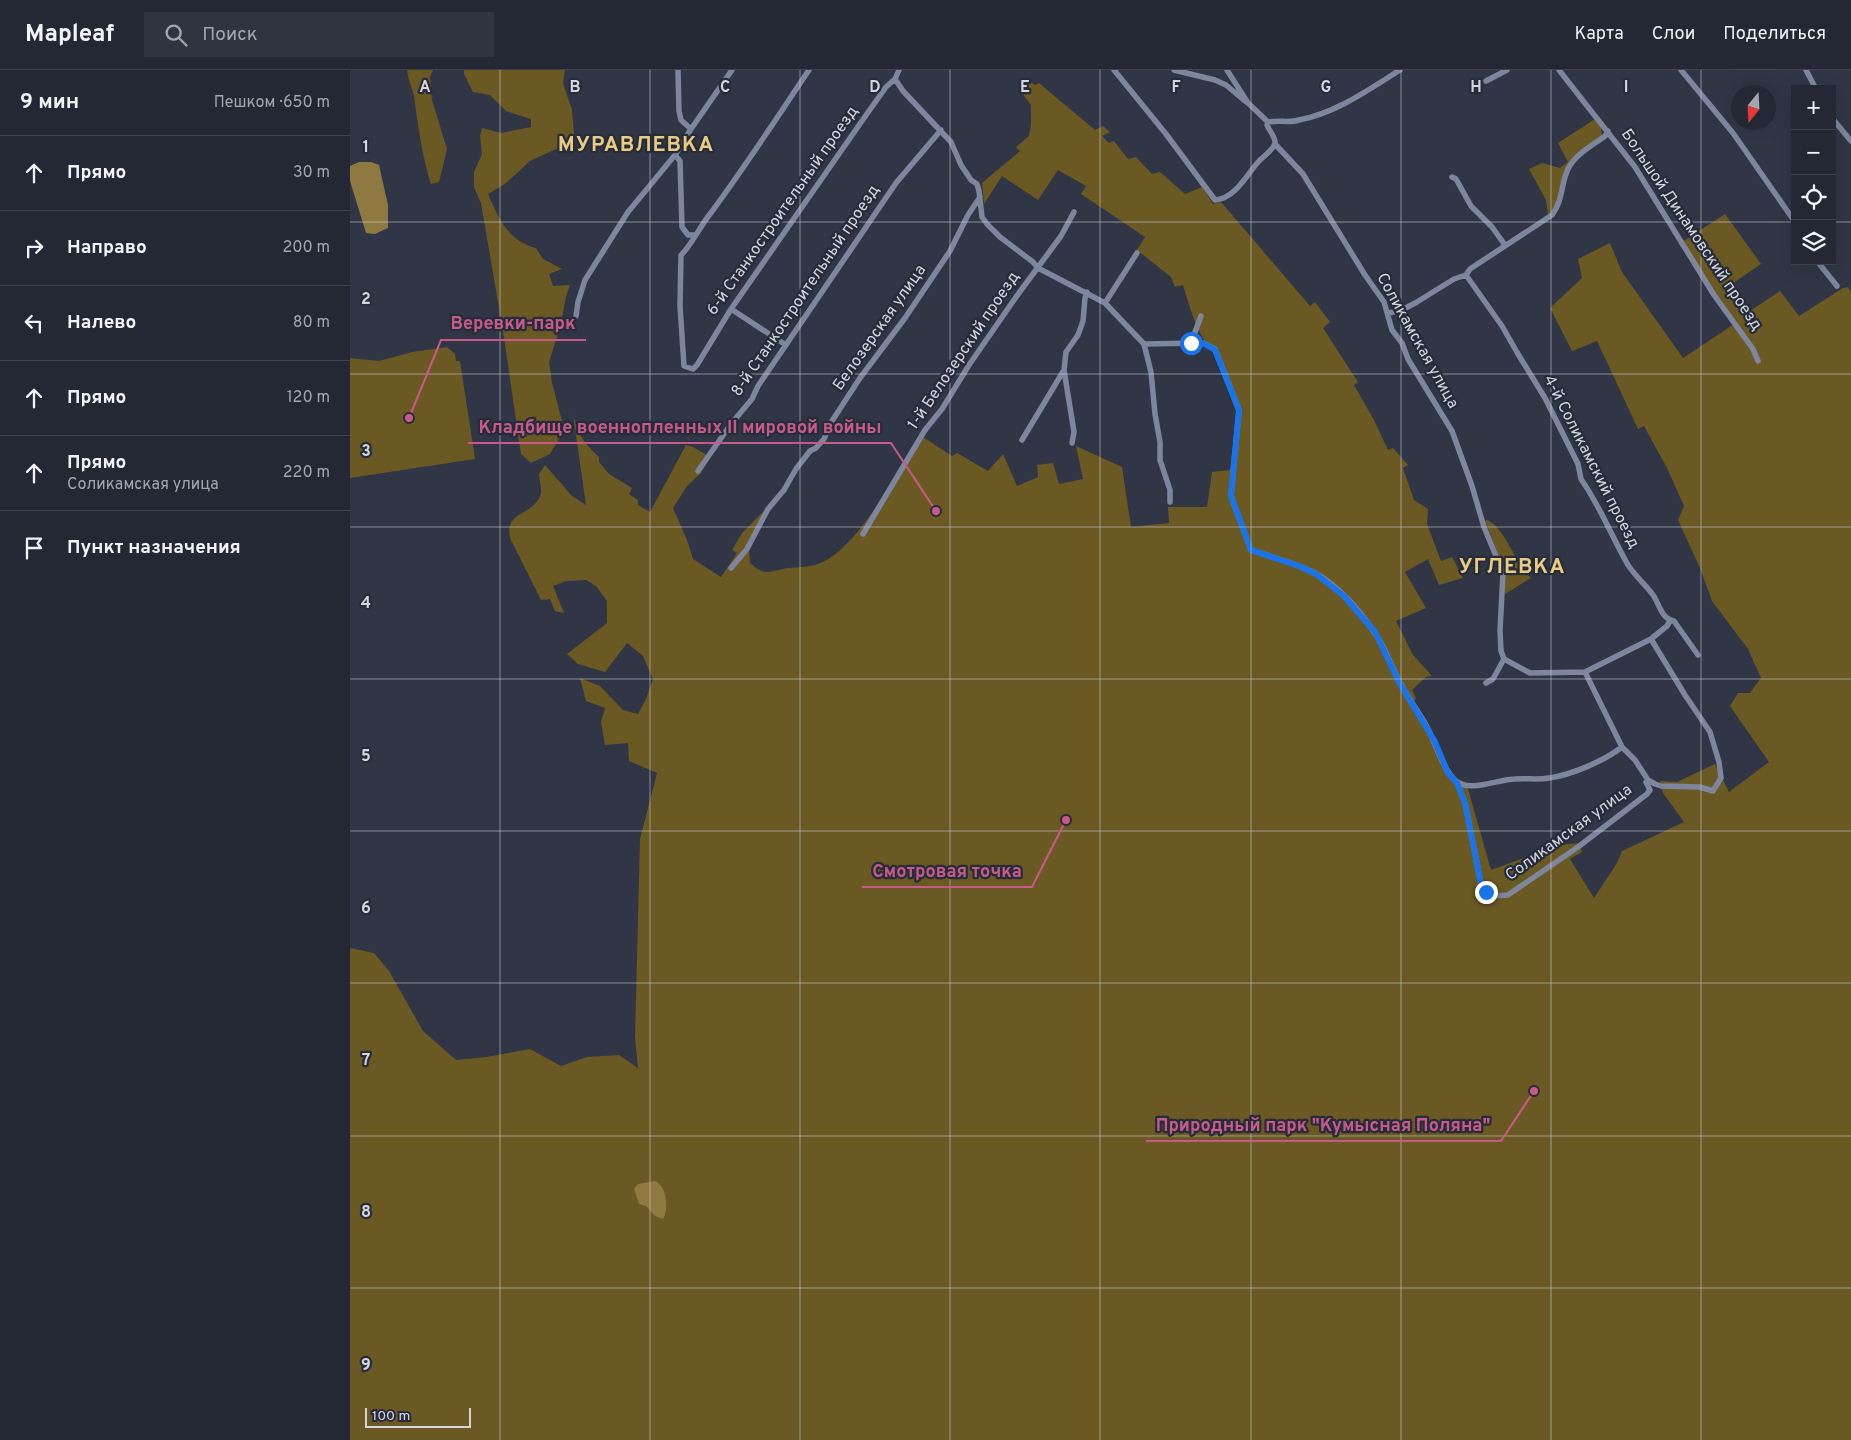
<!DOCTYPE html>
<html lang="ru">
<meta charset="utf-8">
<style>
body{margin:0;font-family:Overpass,sans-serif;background:#303440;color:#f1f3f6}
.controls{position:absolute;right:15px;top:15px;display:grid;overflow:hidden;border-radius:0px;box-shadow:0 5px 20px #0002}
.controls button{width:45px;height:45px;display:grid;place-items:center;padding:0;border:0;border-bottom:1px solid #41444f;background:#242834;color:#f1f3f6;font:25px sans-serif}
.compass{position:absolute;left:1381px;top:15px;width:45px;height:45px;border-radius:50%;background:#242834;box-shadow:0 5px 20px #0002;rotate:198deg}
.scale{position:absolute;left:15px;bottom:12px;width:106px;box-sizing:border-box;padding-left:5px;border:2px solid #d3d6e0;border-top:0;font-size:14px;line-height:18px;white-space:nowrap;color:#d3d6e0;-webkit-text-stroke:4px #262c3a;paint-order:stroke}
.stop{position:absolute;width:15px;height:15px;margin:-11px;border:4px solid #1a73e8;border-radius:50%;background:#fff}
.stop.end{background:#1a73e8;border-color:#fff;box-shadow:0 1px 5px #0008}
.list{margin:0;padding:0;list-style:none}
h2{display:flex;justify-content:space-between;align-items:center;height:65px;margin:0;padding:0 20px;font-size:21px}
h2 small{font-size:16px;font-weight:400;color:#a3a6ac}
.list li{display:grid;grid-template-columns:32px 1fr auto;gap:15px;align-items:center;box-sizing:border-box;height:75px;padding:0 20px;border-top:1px solid #41444f}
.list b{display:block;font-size:19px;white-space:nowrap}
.list p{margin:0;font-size:16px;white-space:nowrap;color:#a3a6ac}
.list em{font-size:16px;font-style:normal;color:#a3a6ac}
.icon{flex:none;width:28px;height:28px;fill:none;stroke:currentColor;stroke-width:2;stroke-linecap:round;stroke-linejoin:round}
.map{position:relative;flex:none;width:1501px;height:1370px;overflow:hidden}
header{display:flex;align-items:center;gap:30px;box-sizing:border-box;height:70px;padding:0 25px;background:#242834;border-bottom:1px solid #41444f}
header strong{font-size:24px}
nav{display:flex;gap:28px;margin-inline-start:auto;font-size:18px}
.search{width:350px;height:45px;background:#303440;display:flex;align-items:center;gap:12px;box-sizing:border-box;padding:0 18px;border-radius:0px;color:#a3a6ac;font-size:19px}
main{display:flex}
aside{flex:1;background:#242834}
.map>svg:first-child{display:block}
.green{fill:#6b5923}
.water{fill:#8e7a41}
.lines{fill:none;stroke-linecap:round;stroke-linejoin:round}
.minor{stroke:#7d869d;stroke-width:5.5}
.route{stroke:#1a73e8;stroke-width:6}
.grid{fill:none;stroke:#d3d6e0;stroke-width:1;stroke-opacity:0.55}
.labels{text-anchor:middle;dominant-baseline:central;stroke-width:4.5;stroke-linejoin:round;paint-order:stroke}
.street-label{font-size:16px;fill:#d3d6e0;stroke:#262c3a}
.district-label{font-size:21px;font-weight:bold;letter-spacing:1px;fill:#e9cc81;stroke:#262c3a}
.grid-label{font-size:16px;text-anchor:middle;font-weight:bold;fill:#d3d6e0;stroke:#262c3a;stroke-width:4.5;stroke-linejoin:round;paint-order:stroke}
.leader{fill:none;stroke:#c85a8a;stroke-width:2}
.callout-dot{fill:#c85a8a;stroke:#262c3a;stroke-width:2}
.callout-label{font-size:18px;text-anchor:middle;font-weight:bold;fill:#c85a8a;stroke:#262c3a;stroke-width:4.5;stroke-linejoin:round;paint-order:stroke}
</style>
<header>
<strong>Mapleaf</strong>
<div class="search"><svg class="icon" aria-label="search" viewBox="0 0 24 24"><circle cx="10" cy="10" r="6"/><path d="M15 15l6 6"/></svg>Поиск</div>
<nav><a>Карта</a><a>Слои</a><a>Поделиться</a></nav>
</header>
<main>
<aside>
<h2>9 мин<small>Пешком · 650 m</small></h2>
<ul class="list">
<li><svg class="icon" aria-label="ahead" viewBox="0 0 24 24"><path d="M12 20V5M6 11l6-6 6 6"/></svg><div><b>Прямо</b></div><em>30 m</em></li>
<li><svg class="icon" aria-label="right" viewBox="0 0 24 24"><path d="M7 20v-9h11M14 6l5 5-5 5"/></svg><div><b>Направо</b></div><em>200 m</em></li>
<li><svg class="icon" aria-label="left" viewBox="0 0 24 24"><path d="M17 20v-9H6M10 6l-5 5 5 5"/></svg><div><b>Налево</b></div><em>80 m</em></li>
<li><svg class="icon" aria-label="ahead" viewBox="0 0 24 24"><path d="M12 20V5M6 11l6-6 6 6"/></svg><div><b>Прямо</b></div><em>120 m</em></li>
<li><svg class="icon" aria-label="ahead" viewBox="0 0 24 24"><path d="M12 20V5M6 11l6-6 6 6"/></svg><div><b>Прямо</b><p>Соликамская улица</p></div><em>220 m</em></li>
<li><svg class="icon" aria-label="arrive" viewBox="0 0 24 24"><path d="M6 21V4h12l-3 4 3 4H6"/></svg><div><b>Пункт назначения</b></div></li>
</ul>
</aside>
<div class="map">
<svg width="1501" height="1370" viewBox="0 0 1501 1370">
<rect width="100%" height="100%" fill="#303645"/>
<path class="green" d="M57,0H83L80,7L82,30L97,79L89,112L81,114C72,86 68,56 64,26C62,18 58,9 57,0Z
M114,0H215L213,13L222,40L224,64L208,78L180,91L155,114L138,124C149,149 158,171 186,178L193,189L212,199L199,204L203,216L220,215L216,226L211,254L199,292L202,313L213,355L209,369L200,384L181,393L171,384L153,261L131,133L124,117V102L132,84L130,66L132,58L151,63L181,57V49L156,41L140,25L123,22L114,4Z
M678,11L685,15L689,13L745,60L753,56L760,62L752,66L759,73L764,71L778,89L786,87L802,104L810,102L835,124L852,117L863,134L871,132L960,236L965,232L980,252L973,258L1008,312L1004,315L1024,350L1038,380L1043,378L1058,395L1053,398L1064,430L1078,439L1077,454L1091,491L1102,487L1113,508L1089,515L1078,489L1055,502L1076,538L1046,551L1063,585L1082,606L1076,607L1062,620L1066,628L1063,633L1086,669L1101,702L1106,708L1119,714L1118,719L1141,800L1209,775L1229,773L1232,782L1220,789L1244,828L1267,793L1272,781L1334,752L1313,723L1310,711L1327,712L1365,694L1379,722L1419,692L1380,636L1388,623H1400L1411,608L1398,579L1362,531L1350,498L1328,450L1334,436L1317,398L1294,356L1288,359L1247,271L1222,281L1200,238L1232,208L1228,189L1260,173L1272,202L1333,288L1384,254L1329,174L1375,144L1411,194L1382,214L1400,241L1430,221L1449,246L1493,218L1498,217L1501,222V1370H0V878L24,883L39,901L73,961L106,990L136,987L180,979L211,996L237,987L269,985L288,998L285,967L290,769L307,703L279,691L278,673L255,675L251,652L255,638L236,631L230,608L250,616L273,640L288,644L296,629L303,609L293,586L277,573L255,602L228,594L217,584L257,553V531L246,516L236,510L216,511L203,516L214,543L205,541L200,529L191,530L160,468C154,439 185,447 191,423C192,418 189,410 189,404L195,395L222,426L236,435L223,344C228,365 234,373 249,387V392L259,404L282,418L279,424L288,430V435L300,442L336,375L343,377L360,387L351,403L337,416L323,438L337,470L343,489L371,507L387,483L382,480L392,463L413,442L417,445L399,479L400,493C415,507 420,501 439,498C447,497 457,497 465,495C506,484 548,400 570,365L602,386L607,383L638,401L653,384L667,416L688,407L687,395L703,393L709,414L733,409L726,376L772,397L781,457L819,453L818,437H857L862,402L880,400L887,344L864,280C849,273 838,231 833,215L825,217L821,207L787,180L795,167L731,124L736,116L708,100L688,130L652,106L634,134L632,113L670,81L666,77L679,66L681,55V35L669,19Z
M1245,49L1251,58L1252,65L1226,86L1206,137L1198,145L1196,130L1179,99L1192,93L1210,98L1218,92L1208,73Z
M97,277L105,284L106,291H110L125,389L0,408V288L29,291L62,282Z
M1137,450C1155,457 1165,494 1181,508L1155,524V502L1135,451Z"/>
<path class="water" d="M9,92H21L29,95L38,135V158L25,164L16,163L0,111V96Z
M305,1111C317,1116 319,1139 313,1149L305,1146L296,1136L289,1134L284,1119L288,1114Z"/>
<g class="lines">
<path class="minor" d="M328,0L329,41L331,50L341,59
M459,0C426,49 393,100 357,148C349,159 340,177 331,185L330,236L334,296L343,299L347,295L381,239L514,48L536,17L545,9L549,0
M764,0L816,64L865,130C885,129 897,104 909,91C913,87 924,79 925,73C926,68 919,60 917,55L918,52C929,50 939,53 949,50C986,43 1018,20 1050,0
M824,0L865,10L876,15L895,31L898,33
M877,0L898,33L918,52
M1209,0L1285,97L1364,225L1403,279L1408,291
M1331,0L1383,63L1445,152
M1456,0L1466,19
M545,9L553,21L601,72L611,95L621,110L627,114L629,121L632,147L637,154L650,167L683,192L688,198L755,233L794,274L801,302L805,344L810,372V390L820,420V432
M1136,11L1157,0
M1482,48L1501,71
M925,74L953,104L1015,205L1034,232L1042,260L1052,273L1058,289L1102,361L1122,416L1134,457L1153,503L1150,561L1151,581L1154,589L1180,603L1235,602L1301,569L1317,556L1320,551
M325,85L330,91L332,157L338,165H344
M1102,107L1106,109L1121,136L1142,157L1155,175
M1467,191L1487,216
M1116,205L1152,256L1168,284L1195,328L1228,394L1231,409C1250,436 1262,467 1278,495C1286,507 1295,514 1303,525C1309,533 1311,549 1324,551L1348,585
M755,233L787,183
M381,239L436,275
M1038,243L1050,241L1067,232L1104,209L1116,205L1120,199L1202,145C1212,132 1211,118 1216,104C1221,86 1242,76 1255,66L1258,61
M226,246L228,232L235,210L278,142L325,85L341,59L382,0
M841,273L851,246
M794,274L853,273L865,279L889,340L881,426L901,480C922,487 945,493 965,503C988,516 1010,540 1024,562C1036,578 1042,599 1052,616C1059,629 1068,641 1076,655C1085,671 1092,699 1106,711C1119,723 1149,709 1165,709C1176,708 1187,710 1199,708C1221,705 1254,691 1272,677
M672,370L714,300
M722,373L724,362L714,300L716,282L728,265L733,251L735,228L737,222
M348,401L381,354L402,329L408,316L546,113L591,60
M513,464L575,360L592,339L619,295L666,227L711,166L724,142
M381,498L397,479L418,439L434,420L446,399L460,381L466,378L474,369L482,351L510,308L555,248L600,181L618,145L630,127
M1235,602L1272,677L1285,690L1298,710L1305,714L1311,716L1350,717L1363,721L1371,708L1369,692L1360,662L1335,625L1301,569
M1136,613L1143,609L1154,589
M1107,713L1115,733L1131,814L1136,822L1143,826L1158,825L1228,777L1297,724L1300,720L1296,712L1298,710"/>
</g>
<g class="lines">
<path class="route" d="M841,273H853L865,280L889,340L881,426L901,480L949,496L966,504L994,526L1025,562L1050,614L1084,670L1098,703L1107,713L1115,733L1131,814L1136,822"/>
</g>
<path class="grid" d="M150,0V1370M300,0V1370M450,0V1370M600,0V1370M750,0V1370M901,0V1370M1051,0V1370M1201,0V1370M1351,0V1370M0,152H1445M1482,152H1501M0,304H1501M0,457H1501M0,609H1501M0,761H1501M0,913H1501M0,1066H1501M0,1218H1501"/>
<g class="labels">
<g class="street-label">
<text transform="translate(433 141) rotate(-55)">6-й Станкостроительный проезд</text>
<text transform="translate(1341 160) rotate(56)">Большой Динамовский проезд</text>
<text transform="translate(456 221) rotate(-56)">8-й Станкостроительный проезд</text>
<text transform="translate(530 258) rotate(-55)">Белозерская улица</text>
<text transform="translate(1067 271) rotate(61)">Соликамская улица</text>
<text transform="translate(614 281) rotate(-56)">1-й Белозерский проезд</text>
<text transform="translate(1241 392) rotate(63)">4-й Соликамский проезд</text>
<text transform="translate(1219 763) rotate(-36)">Соликамская улица</text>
</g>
<g class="district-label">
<text x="286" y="75">МУРАВЛЕВКА</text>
<text x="1162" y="497">УГЛЕВКА</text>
</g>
</g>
<g class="grid-label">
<text x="75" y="22">A</text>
<text x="225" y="22">B</text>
<text x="375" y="22">C</text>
<text x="525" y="22">D</text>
<text x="675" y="22">E</text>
<text x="826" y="22">F</text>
<text x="976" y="22">G</text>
<text x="1126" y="22">H</text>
<text x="1276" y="22">I</text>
<text x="16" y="82">1</text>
<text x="16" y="234">2</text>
<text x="16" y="386">3</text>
<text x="16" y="538">4</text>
<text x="16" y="691">5</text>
<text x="16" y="843">6</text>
<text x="16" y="995">7</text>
<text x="16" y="1147">8</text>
<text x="16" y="1300">9</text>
</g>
<path class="leader" d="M59 348L91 270H236M586 441L541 373H118M716 750L682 817H512M1184 1021L1151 1071H796"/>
<g class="callout-dot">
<circle cx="59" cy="348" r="5"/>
<circle cx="586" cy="441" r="5"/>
<circle cx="716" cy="750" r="5"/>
<circle cx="1184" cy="1021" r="5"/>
</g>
<g class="callout-label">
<text x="163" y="259">Веревки-парк</text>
<text x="330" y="363">Кладбище военнопленных II мировой войны</text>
<text x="597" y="807">Смотровая точка</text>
<text x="973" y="1061">Природный парк "Кумысная Поляна"</text>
</g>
</svg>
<div class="controls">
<button>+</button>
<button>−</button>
<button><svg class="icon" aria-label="locate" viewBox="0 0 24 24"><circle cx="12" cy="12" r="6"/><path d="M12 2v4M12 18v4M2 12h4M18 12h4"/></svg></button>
<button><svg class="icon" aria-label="layers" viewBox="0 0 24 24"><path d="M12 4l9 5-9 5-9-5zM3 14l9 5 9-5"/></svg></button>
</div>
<svg class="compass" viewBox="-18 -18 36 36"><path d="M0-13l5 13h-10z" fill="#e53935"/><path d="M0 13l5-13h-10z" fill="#a3a6ac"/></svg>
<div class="scale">100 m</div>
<div class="stop" style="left:841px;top:273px"></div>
<div class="stop end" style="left:1136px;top:822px"></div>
</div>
</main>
